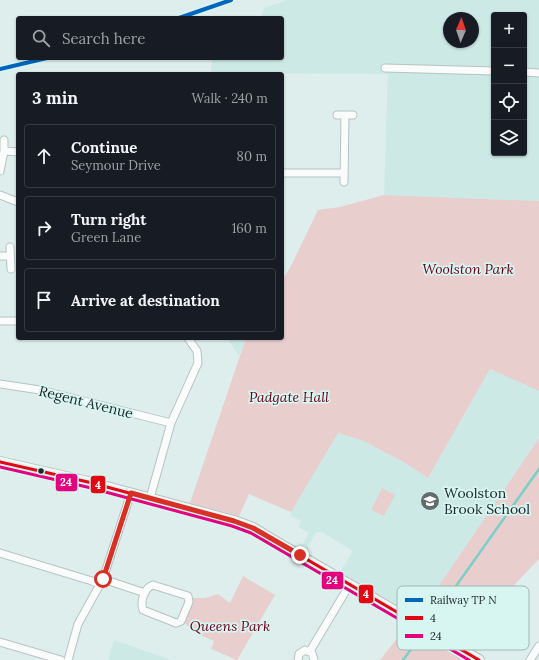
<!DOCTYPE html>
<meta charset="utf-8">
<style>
body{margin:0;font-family:Lora,serif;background:#20242c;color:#f1f3f6}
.controls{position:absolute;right:12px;top:12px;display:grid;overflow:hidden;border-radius:4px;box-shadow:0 1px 3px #0004}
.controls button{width:36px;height:36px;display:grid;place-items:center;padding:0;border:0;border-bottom:1px solid #363941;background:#171b24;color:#f1f3f6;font:20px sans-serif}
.compass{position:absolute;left:443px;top:12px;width:36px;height:36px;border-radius:50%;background:#171b24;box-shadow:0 1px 3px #0004;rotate:2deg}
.stop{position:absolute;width:12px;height:12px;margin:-9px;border:3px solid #d93025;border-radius:50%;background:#fff}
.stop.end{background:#d93025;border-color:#fff;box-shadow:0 1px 4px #0008}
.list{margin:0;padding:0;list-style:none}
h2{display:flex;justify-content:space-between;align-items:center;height:52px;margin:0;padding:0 16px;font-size:17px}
h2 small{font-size:13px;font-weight:400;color:#9ea1a6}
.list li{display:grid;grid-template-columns:26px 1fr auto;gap:12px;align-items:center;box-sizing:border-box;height:64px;margin:0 8px 8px;padding:0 8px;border:1px solid #363941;border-radius:4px}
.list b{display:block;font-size:15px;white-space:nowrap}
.list p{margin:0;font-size:13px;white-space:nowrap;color:#9ea1a6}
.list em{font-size:13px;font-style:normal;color:#9ea1a6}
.icon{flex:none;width:22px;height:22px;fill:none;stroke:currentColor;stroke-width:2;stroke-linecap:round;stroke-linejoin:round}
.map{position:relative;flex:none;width:539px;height:660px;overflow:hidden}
.search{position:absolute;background:#171b24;box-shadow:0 1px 3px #0004;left:16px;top:16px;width:268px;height:44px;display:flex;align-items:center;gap:10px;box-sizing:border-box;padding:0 14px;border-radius:4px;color:#9ea1a6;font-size:15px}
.panel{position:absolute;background:#171b24;box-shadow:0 1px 3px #0004;left:16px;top:72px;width:268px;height:268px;border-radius:4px}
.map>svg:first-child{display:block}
.built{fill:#cce9e5;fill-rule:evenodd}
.green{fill:#e8cfce}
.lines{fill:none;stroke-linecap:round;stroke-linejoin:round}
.stream{stroke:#7ccec7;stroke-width:2.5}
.street-casing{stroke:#b6c3c1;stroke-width:9}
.secondary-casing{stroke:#b6c3c1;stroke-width:12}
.street{stroke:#fafcfc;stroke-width:7}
.secondary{stroke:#f7f7f7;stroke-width:10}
.bus-1-casing{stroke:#d7f5f1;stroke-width:6}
.bus-2-casing{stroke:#d7f5f1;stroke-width:6}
.bus-1{stroke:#e30613;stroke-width:3}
.bus-2{stroke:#e5007d;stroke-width:3}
.rail-1-casing{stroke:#d7f5f1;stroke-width:7}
.rail-1{stroke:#0065bd;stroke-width:4}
.route{stroke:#d93025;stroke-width:5}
.bus-dot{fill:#1c2726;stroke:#d7f5f1;stroke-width:1.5}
.labels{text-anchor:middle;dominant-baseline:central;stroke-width:3.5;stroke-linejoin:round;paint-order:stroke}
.park-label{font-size:14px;font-style:italic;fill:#690019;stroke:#d7f5f1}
.street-label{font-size:14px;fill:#1c2726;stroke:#d7f5f1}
.poi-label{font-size:14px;fill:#1c2726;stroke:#d7f5f1;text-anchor:start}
.key{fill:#d7f5f1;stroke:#9fb7b4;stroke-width:1}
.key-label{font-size:11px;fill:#1c2726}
.line-badge{stroke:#d7f5f1;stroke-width:1.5}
.badge-label{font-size:11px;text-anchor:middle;font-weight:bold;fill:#fff}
</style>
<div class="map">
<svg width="539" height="660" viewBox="0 0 539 660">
<rect width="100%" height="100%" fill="#deeeec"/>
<path class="built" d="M287,0H539V201L384,195L388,74L211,73L212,58H282V18H240V17L261,18L264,8ZM494,15H524V153H494ZM449,18H473V42H449Z
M227,338H246L239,356Z
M490,369L539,391V438L440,584L414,616L403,610L401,605L399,606L340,572L353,551L322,532H316L308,546L309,554L297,546L303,544L309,533L298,527L301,521L291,516V512L337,433L364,441L405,463L428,478Z
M114,640L171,660H108Z"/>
<path class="green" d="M384,195L539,201V391L490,369L428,478L405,463L364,441L338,433L291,512L249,494L239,516L190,503L246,338H282V281L292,264L318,210L340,207Z
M539,438V559L497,603L467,645L465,660H380L440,584Z
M382,488L395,495L384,516L371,510Z
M243,576L275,595L237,660L211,649L214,641L200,635L183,622L191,606L193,598H205L218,594L230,603Z"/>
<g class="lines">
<path class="stream" d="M427,627L539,469
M403,660L425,631"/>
<defs>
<path id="street" d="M385,68L494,71
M524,72L539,73
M337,115H353
M4,140V151
M0,171L4,151L18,152
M282,173H344
M344,182L345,115
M0,195L18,202
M10,247L11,269
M0,256H9
M0,321H18
M0,384L40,390L171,423
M150,498L171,423L198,363L197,351L188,338
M0,553L92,581L101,585
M103,579L145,593
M153,585L188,596L189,602L181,621L176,623L143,610C140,601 144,588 153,585Z
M0,642L61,660
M310,651L350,584
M68,660L78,624L103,579L131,493
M298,660L299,654L305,650L312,653L314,660
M530,660L539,646"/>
<path id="secondary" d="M0,462L88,482L234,521L253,528L276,542L479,660"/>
</defs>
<use href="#street" class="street-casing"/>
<use href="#secondary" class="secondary-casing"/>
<use href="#street" class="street"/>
<use href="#secondary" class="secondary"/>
<defs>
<path id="bus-1" d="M0,462L88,482L234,521L253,528L479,660"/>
<path id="bus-2" d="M0,467L87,487L232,526L251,533L469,660"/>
</defs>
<use href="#bus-1" class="bus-1-casing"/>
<use href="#bus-2" class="bus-2-casing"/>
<use href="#bus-1" class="bus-1"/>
<use href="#bus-2" class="bus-2"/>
<defs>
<path id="rail-1" d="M179,18L231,0
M0,69L47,58"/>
</defs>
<use href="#rail-1" class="rail-1-casing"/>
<use href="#rail-1" class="rail-1"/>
</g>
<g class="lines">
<path class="route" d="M103,579L131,493L234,521L253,528L300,555"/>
</g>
<defs>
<symbol id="school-disc" viewBox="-11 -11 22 22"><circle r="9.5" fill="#606d6b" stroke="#d7f5f1"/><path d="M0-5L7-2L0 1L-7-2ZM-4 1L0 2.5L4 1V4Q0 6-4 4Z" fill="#fff"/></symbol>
</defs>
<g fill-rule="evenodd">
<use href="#school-disc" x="419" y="490" width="22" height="22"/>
</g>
<circle class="bus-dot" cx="41" cy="471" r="3.5"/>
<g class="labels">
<g class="park-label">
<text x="468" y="269">Woolston Park</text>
<text x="289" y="397">Padgate Hall</text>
<text x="230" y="626">Queens Park</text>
</g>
<g class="street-label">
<text transform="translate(86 402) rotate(14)">Regent Avenue</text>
</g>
<g class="poi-label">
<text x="444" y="493">Woolston<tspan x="444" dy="16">Brook School</tspan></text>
</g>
</g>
<rect x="397" y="586" width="132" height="64" rx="6" class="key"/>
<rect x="405" y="598" width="18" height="4" fill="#0065bd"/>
<rect x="405" y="616" width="18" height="4" fill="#e30613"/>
<rect x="405" y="634" width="18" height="4" fill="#e5007d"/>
<g class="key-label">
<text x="430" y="604">Railway TP N</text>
<text x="430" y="622">4</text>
<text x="430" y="640">24</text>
</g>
<g class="line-badge">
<rect x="55" y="473" width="23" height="19" rx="4" fill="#e5007d"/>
<rect x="90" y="475" width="16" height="19" rx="4" fill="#e30613"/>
<rect x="321" y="571" width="23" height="19" rx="4" fill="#e5007d"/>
<rect x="358" y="584" width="16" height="20" rx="4" fill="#e30613"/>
</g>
<g class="badge-label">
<text x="66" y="486">24</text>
<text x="98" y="489">4</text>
<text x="332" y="584">24</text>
<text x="366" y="598">4</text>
</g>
</svg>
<div class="controls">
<button>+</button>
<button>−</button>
<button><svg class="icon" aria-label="locate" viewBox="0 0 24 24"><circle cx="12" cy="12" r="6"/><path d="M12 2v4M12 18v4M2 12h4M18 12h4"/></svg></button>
<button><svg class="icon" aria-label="layers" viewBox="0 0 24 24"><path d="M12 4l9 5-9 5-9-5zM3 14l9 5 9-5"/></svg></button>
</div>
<svg class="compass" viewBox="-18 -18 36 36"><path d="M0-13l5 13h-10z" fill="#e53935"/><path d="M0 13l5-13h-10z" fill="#9ea1a6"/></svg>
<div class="stop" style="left:103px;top:579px"></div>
<div class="stop end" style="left:300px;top:555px"></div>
<div class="search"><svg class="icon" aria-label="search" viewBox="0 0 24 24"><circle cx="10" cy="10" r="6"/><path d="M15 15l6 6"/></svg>Search here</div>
<section class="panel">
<h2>3 min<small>Walk · 240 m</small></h2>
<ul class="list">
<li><svg class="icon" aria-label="ahead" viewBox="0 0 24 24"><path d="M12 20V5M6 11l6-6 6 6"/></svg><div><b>Continue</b><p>Seymour Drive</p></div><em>80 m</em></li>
<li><svg class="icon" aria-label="right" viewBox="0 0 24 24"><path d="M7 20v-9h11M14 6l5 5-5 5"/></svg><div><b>Turn right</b><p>Green Lane</p></div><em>160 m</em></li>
<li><svg class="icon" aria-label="arrive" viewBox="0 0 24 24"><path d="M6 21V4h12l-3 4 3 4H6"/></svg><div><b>Arrive at destination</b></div></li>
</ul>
</section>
</div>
